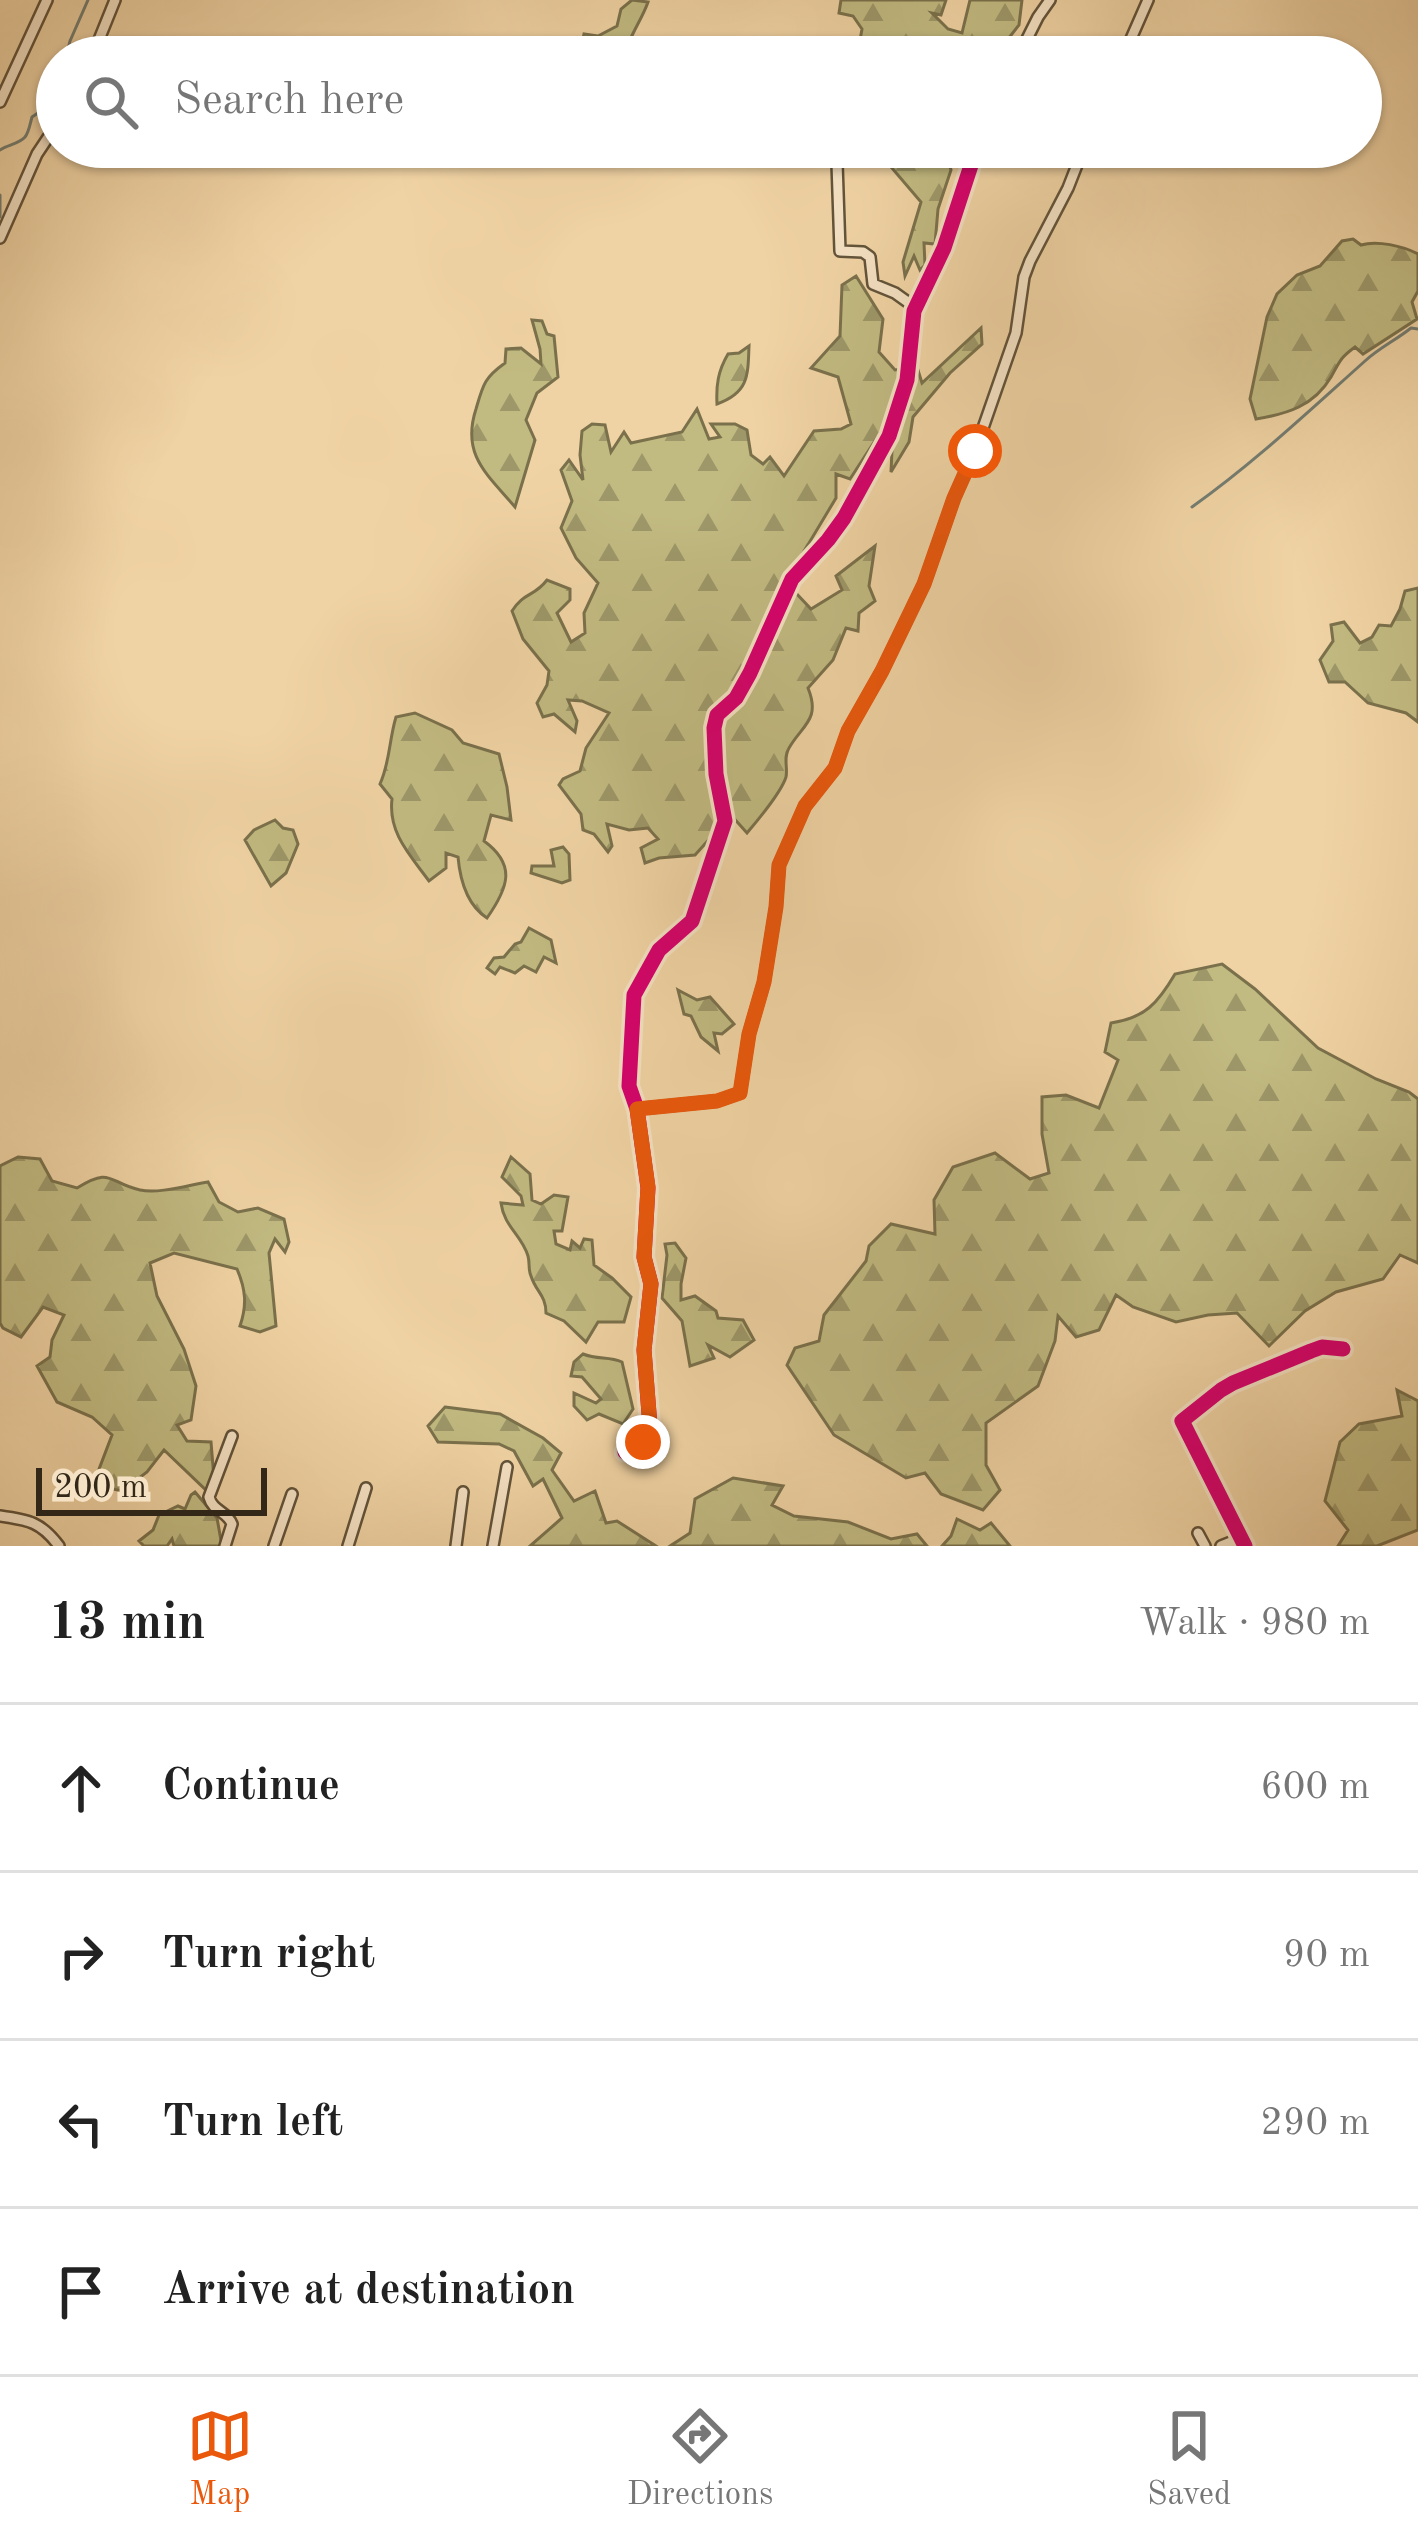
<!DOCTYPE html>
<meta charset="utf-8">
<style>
body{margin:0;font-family:"Old Standard TT",serif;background:#f6f6f6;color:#222}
.scale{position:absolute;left:36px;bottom:30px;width:231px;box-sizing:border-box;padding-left:12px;border:6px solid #332817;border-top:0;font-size:33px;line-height:42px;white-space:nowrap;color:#332817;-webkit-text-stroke:9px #f5e2c4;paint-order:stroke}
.stop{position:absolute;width:36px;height:36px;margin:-27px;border:9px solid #ea580c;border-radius:50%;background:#fff}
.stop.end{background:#ea580c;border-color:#fff;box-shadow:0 3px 12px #0008}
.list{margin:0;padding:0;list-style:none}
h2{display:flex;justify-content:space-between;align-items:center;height:156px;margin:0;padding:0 48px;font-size:51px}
h2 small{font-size:39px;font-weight:400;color:#767676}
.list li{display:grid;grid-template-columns:78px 1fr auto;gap:36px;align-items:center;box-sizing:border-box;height:168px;padding:0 48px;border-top:3px solid #e0e0e0}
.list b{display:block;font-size:45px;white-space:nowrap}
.list em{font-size:39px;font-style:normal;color:#767676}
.icon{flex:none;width:66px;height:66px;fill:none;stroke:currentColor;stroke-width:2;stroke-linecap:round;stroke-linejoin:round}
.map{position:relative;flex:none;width:1418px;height:1546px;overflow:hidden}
.search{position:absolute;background:#fff;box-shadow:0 3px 9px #0004;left:36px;right:36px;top:36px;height:132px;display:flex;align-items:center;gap:30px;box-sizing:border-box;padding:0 42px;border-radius:66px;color:#767676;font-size:45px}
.sheet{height:828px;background:#fff}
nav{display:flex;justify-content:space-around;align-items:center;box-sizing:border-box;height:168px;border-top:3px solid #e0e0e0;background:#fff;font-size:33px;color:#767676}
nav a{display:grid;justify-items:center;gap:6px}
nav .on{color:#ea580c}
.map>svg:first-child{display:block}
.forest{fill:url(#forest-firs);stroke:#7a714c;stroke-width:3}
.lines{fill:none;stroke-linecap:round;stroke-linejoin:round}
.stream{stroke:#737d72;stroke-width:3}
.minor-casing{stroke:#62533a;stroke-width:14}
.minor{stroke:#f5e2c4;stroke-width:9}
.cycleway-casing{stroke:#f5e2c4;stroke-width:22}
.cycleway{stroke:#d6006c;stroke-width:15}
.route{stroke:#ea580c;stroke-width:15}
</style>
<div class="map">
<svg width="1418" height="1546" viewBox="0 0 1418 1546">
<defs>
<pattern id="forest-firs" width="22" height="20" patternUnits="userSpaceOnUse" patternTransform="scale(3)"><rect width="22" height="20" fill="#c1ba81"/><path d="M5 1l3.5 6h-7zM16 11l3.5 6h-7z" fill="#9d9769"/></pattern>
</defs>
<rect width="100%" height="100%" fill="#f0d3a4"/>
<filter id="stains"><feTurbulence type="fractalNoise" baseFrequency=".00167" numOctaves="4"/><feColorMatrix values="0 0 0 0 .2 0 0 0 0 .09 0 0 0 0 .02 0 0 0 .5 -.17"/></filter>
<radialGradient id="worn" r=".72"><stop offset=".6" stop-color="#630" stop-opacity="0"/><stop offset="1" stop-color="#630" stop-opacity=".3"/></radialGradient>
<path class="forest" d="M632,0L648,2C642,20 626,41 625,57C610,57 596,57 583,57L580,54L584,34L598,36L617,26L621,9Z
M841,0H946L941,15L932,13L948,29L962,33L970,0H1022L1019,25L994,57H857L862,29L853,16L839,13Z
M874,147H948L946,152L951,170L938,209L935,244L924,243L925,265L920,270L914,256L905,276L903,262L921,202Z
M1353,239L1361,245C1377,240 1403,246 1418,254V291L1412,302L1417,319L1363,354L1355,347C1340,358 1340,361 1331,377C1314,406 1287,414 1256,419L1250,399L1267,317L1277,294L1297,275L1320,266L1342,241Z
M856,276L883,319L879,352L895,370L917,367L922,383L981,328L982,344L950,373L913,417L909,442L891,472L892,450L900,427L886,424L850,479L836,474V498L800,558L802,580L795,592L811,609L842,590L836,576L875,546L869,586L875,601L859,613L858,631L846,628L833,660L808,688C821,720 802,725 789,748C783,758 788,767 786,777C781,793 758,820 747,833L731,815L695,855L659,858L645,863L641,848L658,839L648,828L629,830L607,824L612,846L608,852L594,834L583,830L581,814L559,785L563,779L580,771L586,748L609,713L582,701L568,700L577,721L575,732L554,714L543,717L537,703L547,685L549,671L523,639L512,611C524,592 534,597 547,580L570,589V600L557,613L571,642L585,633L584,613L598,583L576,558L561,528L572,501L561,470L569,460L583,480L580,455L582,431L592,424L605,425L611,452L624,432L631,443L682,432L697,409L709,439L720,437L711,424H735L747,430L751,455L763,464L770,457L784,476L814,431L841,429L851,424L838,377L811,368L840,336L842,285Z
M532,320L542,321L547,334L554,336L558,377L537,393L526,420L535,440L515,507C487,474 461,455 476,409C483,385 484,378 505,363L506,349L521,348L541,364L540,349Z
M749,346C748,377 748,393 717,404C716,385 718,371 728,354L739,353Z
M1418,588V722L1406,713L1368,703L1345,682H1329L1320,660L1333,641L1331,625L1344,622L1360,643L1372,637L1379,625L1391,626L1400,609L1405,591Z
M415,713L452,730L463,743L499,754L507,787L511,820L491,815L484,841C517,865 508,888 487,918C467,905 460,879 458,857L446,853V868L429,881C410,855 388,833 392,799L380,784C390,762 389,740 396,717Z
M275,820L283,828L293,830L298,844L286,873L271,886L245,840L254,830Z
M563,847L569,854L570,880L562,883L531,873L532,866H554L551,850Z
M529,928L551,940L556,963L544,957L536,972L524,966L515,973L500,967L495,974L487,968L494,958L504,957L515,944L521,942Z
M1222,964L1255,989L1318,1048L1376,1079L1409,1092L1418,1099V1263L1400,1255L1383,1279L1336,1292L1305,1311L1269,1346L1237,1313L1208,1315L1176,1322L1133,1307L1116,1295L1099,1330L1076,1337L1058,1316L1055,1341L1038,1386L986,1423V1465L1000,1490L983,1510L941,1494L925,1473L906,1478L834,1435L787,1365L795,1348L819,1341L824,1315L866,1261L869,1246L891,1224L935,1234L934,1200L953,1167L995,1153L1030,1179L1049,1173L1042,1134V1097L1066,1095L1099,1108L1118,1060L1105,1052L1111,1023C1145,1018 1158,1003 1175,974Z
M678,990L697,1000L710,997L734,1024L722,1034L714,1033L718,1051L701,1037L691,1016L684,1014Z
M18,1157L40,1159L52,1181L77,1188C112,1166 108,1183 140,1190C160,1194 188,1185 208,1182L219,1202L238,1212L258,1208L284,1219L289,1242L285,1252L275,1239L269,1253L276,1326L260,1332L240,1326C247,1305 246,1290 237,1269L174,1253L150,1263L157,1296L184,1349L196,1386L191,1420L177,1425L187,1441L211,1442L214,1479L207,1491L164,1450L147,1472L122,1491L93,1485L112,1435L92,1417L57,1402L37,1366L50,1357L52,1340L64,1315L43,1307L21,1337L3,1328L0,1323V1166Z
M511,1157L530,1174L532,1200L541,1204L554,1195L568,1197L562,1231H554L556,1244L570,1250L572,1241L580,1248L584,1239L592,1240L594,1265L612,1278L631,1297L624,1322H598L586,1342L564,1321L546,1313C546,1295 536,1292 531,1276C528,1270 530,1263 528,1256C522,1235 504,1227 501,1203L523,1205L521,1196L502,1177Z
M675,1243L686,1258L681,1284V1300L695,1296L716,1311L718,1318L743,1320L754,1340L730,1357L708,1345L714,1358L690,1366L682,1321L662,1298L667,1255L665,1244Z
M583,1354C598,1360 609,1356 622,1362L633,1409L623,1424L599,1414L587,1420L574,1406V1393L596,1403L601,1399L582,1377L571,1376L574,1362Z
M1397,1390L1418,1401V1530L1377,1546H1338L1348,1530L1325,1501L1340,1442L1359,1424L1402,1416Z
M445,1407L500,1414L543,1438L561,1453L552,1470L574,1501L595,1491L606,1523L617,1521L656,1546H530L562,1518L543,1479L533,1486L514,1451L499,1444L438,1442L428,1426Z
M733,1478L783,1486L772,1505L794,1516L848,1522L891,1539L917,1534L927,1546H670L690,1533L695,1499Z
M195,1492L217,1518L222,1546H174L172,1539L167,1546H144L139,1541L153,1530L159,1515L178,1506L185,1509L191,1495Z
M957,1519L980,1530L991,1523L1010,1546H942L951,1536Z"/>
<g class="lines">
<path class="stream" d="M66,57L70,41L88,0
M0,150C7,145 19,144 25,137C29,132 30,124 32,117L50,105L54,94L52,82L57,78
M0,195V217
M1192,507C1254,463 1309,411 1365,361C1379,348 1396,340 1411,328L1418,329"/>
<defs>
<path id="minor" d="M92,57L115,0
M1018,57L1038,17L1050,0
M1123,57L1148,0
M0,102L47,0
M837,163L840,251L863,252L870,257L873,284L895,293L916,308
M0,238L37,154L57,124
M637,1109L717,1101L740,1093L749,1034L764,982L776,907L779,865L805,806L835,768L848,731L882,671L924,584L954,498L975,451L1016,333L1024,277L1030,261L1068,188L1084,147
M625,1452L643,1442L650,1426L644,1350L651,1284L644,1257L648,1188L637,1109L629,1086L634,995L659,950L692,921L725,821L716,774L714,728L717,715L736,698L750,673L792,579L828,540L844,518L889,436L907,380L914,311L944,248L977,147
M0,1516C29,1520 41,1522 59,1546
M1198,1533L1205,1546
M225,1546L232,1524C227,1511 213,1512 209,1497L232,1436
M274,1546L292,1494
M348,1546L366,1488
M456,1546L463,1492
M493,1546L507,1467
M1221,1546L1241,1538
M1245,1546L1182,1421L1221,1390L1233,1383L1311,1351L1322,1347L1343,1349"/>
</defs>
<use href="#minor" class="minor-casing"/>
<use href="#minor" class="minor"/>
<defs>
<path id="cycleway" d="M625,1452L643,1442L650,1426L644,1350L651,1284L644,1257L648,1188L637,1109L629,1086L634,995L659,950L692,921L725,821L716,774L714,728L717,715L736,698L750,673L792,579L828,540L844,518L889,436L907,380L914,311L944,248L977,147
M1245,1546L1182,1421L1221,1390L1233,1383L1311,1351L1322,1347L1343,1349"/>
</defs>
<use href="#cycleway" class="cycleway-casing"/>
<use href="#cycleway" class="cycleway"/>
</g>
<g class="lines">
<path class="route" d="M643,1442L650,1426L644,1350L651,1284L644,1257L648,1187L637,1109L717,1101L740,1093L749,1034L764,982L776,907L779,865L805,806L835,768L848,731L882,671L924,584L954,498L975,451"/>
</g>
<rect width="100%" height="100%" filter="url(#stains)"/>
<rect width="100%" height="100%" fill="url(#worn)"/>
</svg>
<div class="scale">200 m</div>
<div class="stop" style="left:975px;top:451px"></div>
<div class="stop end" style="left:643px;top:1442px"></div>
<div class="search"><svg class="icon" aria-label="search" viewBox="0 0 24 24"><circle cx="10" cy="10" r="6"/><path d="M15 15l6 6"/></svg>Search here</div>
</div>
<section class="sheet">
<h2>13 min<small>Walk · 980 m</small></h2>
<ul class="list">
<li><svg class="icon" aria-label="ahead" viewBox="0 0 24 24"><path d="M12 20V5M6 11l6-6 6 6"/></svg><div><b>Continue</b></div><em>600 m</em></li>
<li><svg class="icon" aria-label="right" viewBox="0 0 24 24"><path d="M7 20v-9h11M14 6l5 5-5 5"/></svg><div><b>Turn right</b></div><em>90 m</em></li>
<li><svg class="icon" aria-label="left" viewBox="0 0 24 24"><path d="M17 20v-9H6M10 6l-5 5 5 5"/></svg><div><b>Turn left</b></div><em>290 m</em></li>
<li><svg class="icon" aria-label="arrive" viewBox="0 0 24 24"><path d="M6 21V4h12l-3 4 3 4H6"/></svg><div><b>Arrive at destination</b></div></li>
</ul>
</section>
<nav>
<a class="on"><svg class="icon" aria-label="map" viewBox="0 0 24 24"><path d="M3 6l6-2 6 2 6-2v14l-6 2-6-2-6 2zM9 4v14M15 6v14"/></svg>Map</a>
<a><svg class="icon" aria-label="directions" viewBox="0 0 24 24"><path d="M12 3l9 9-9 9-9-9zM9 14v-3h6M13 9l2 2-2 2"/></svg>Directions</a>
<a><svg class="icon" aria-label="saved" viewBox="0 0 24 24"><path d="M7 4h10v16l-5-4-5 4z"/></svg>Saved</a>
</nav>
